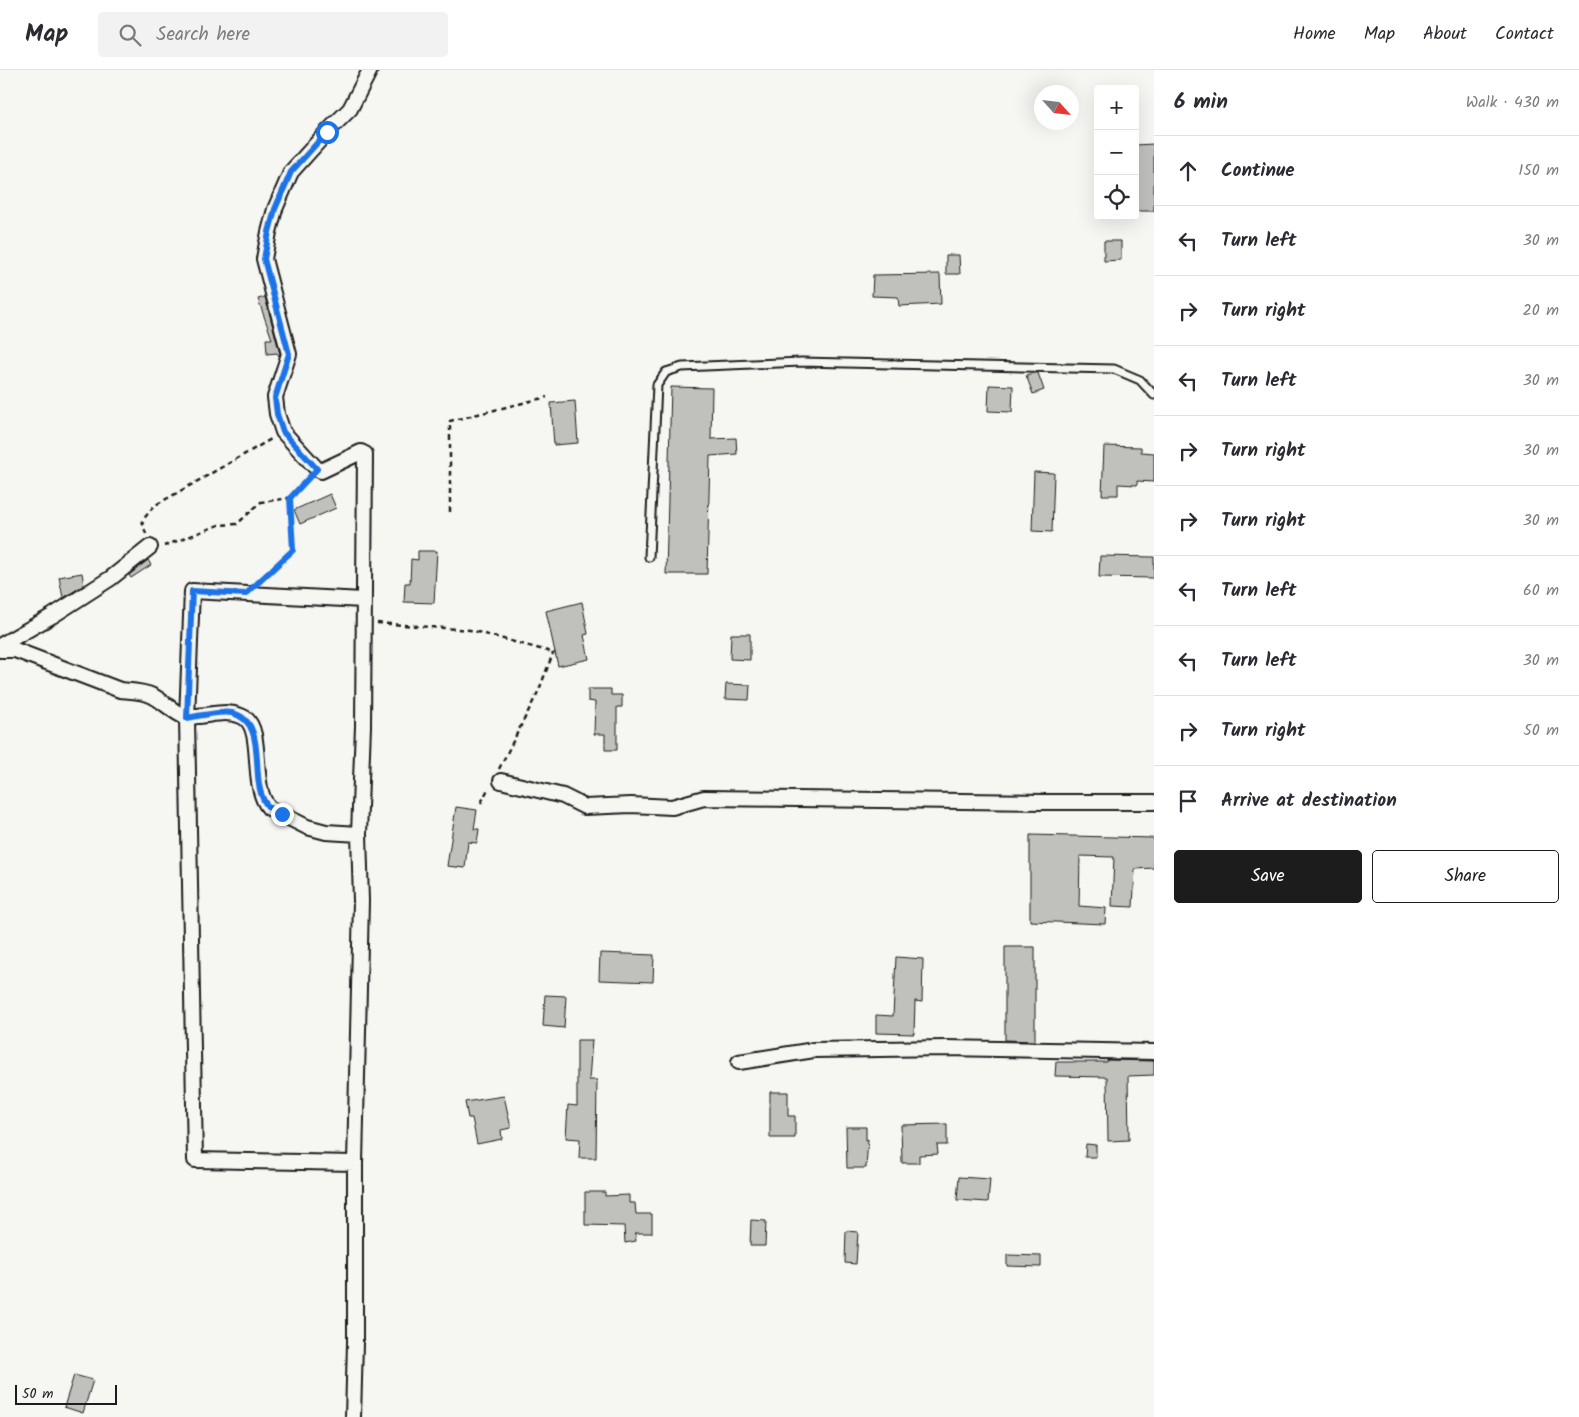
<!DOCTYPE html>
<meta charset="utf-8">
<style>
body{margin:0;font-family:Kalam,sans-serif;background:#f2f2f3;color:#2b2b33}
.controls{position:absolute;right:15px;top:15px;display:grid;overflow:hidden;border-radius:5px;box-shadow:0 5px 20px #0002}
.controls button{width:45px;height:45px;display:grid;place-items:center;padding:0;border:0;border-bottom:1px solid #e1e1e2;background:#fff;color:#2b2b33;font:25px sans-serif}
.compass{position:absolute;left:1034px;top:15px;width:45px;height:45px;border-radius:50%;background:#fff;box-shadow:0 5px 20px #0002;rotate:117deg}
.scale{position:absolute;left:15px;bottom:12px;width:102px;box-sizing:border-box;padding-left:5px;border:2px solid #1c1c1c;border-top:0;font-size:14px;line-height:18px;white-space:nowrap;color:#1c1c1c;-webkit-text-stroke:4px #f6f6f2;paint-order:stroke}
.stop{position:absolute;width:15px;height:15px;margin:-11px;border:4px solid #1a73e8;border-radius:50%;background:#fff}
.stop.end{background:#1a73e8;border-color:#fff;box-shadow:0 1px 5px #0008}
.list{margin:0;padding:0;list-style:none}
h2{display:flex;justify-content:space-between;align-items:center;height:65px;margin:0;padding:0 20px;font-size:21px}
h2 small{font-size:16px;font-weight:400;color:#7c7c81}
.list li{display:grid;grid-template-columns:32px 1fr auto;gap:15px;align-items:center;box-sizing:border-box;height:70px;padding:0 20px;border-top:1px solid #e1e1e2}
.list b{display:block;font-size:19px;white-space:nowrap}
.list em{font-size:16px;font-style:normal;color:#7c7c81}
.actions{display:flex;gap:10px;padding:15px 20px}
.actions a{flex:1;padding:11px 0;border:1px solid #1c1c1c;border-radius:5px;text-align:center;font-size:18px;color:#1c1c1c}
.actions .main{background:#1c1c1c;color:#fff}
.icon{flex:none;width:28px;height:28px;fill:none;stroke:currentColor;stroke-width:2;stroke-linecap:round;stroke-linejoin:round}
.map{position:relative;flex:none;width:1154px;height:1347px;overflow:hidden}
header{display:flex;align-items:center;gap:30px;box-sizing:border-box;height:70px;padding:0 25px;background:#fff;border-bottom:1px solid #e1e1e2}
header strong{font-size:24px}
nav{display:flex;gap:28px;margin-inline-start:auto;font-size:18px}
.search{width:350px;height:45px;background:#f2f2f3;display:flex;align-items:center;gap:12px;box-sizing:border-box;padding:0 18px;border-radius:5px;color:#7c7c81;font-size:19px}
main{display:flex}
aside{flex:1;background:#fff}
.map>svg:first-child{display:block}
.building{fill:#c0c0bd;stroke:#1c1c1c}
.lines{fill:none;stroke-linecap:round;stroke-linejoin:round}
.lane-casing{stroke:#1c1c1c;stroke-width:11}
.street-casing{stroke:#1c1c1c;stroke-width:18}
.path{stroke:#1c1c1c;stroke-width:2.5;stroke-dasharray:5 4;stroke-linecap:butt}
.lane{stroke:#f6f6f2;stroke-width:7}
.street{stroke:#f6f6f2;stroke-width:14}
.route{stroke:#1a73e8;stroke-width:6}
</style>
<header>
<strong>Map</strong>
<div class="search"><svg class="icon" aria-label="search" viewBox="0 0 24 24"><circle cx="10" cy="10" r="6"/><path d="M15 15l6 6"/></svg>Search here</div>
<nav><a>Home</a><a>Map</a><a>About</a><a>Contact</a></nav>
</header>
<main>
<div class="map">
<svg width="1154" height="1347" viewBox="0 0 1154 1347">
<rect width="100%" height="100%" fill="#f6f6f2"/>
<filter id="ink" filterUnits="userSpaceOnUse"><feTurbulence type="fractalNoise" baseFrequency=".02" numOctaves="2"/><feDisplacementMap in="SourceGraphic" scale="10" xChannelSelector="R" yChannelSelector="G"/><feConvolveMatrix kernelMatrix="1 2 1 2 8 2 1 2 1" color-interpolation-filters="sRGB"/></filter>
<g filter="url(#ink)">
<path class="building" d="M1154,74V141H1135V75Z
M1104,171H1121V190L1104,191Z
M946,185H959L960,204H946Z
M940,204L941,234L899,236L898,227L872,226L873,205Z
M265,227L280,284L279,286L277,283L267,284L266,269H272L258,229Z
M1034,303H1038L1044,320L1033,324L1026,305Z
M989,315L1013,316L1012,342L988,341Z
M671,317L712,318L711,369L736,368L737,384L710,386L707,504H666Z
M575,331L578,373L554,375L551,333Z
M1104,376L1141,377V382L1154,383V412L1137,411V415L1118,414V425H1102Z
M1034,402L1054,403L1052,462L1032,461Z
M330,424L336,438L300,454L294,440Z
M418,481H437L434,533L404,532L405,513H410L411,489L418,490Z
M1100,486L1154,487V508L1099,507Z
M148,490L151,495L131,508L129,505Z
M82,503L84,515L63,528L59,507Z
M582,532L588,564L584,565L589,589L558,596L546,541Z
M731,564H750V590L730,589Z
M726,614L750,615L749,630L725,629Z
M588,619H611V625H622V637H617V680H605V664H594L595,632L588,631Z
M456,737L477,740L474,759H479L477,773L468,772L465,798L447,796Z
M1030,765L1154,768V798L1135,799L1133,837L1112,836L1114,787L1080,786L1079,836L1106,838L1105,854L1030,851Z
M1005,877H1035V971L1005,970Z
M600,883L654,885L653,912L599,910Z
M896,887L923,889L922,932L915,931L914,964L876,963V945L893,946Z
M545,925L566,926L564,958L543,956Z
M577,970H592L589,1010H597L596,1088H579L580,1069L566,1068L568,1035L577,1036Z
M1107,990L1154,991V1005L1128,1006L1129,1070L1108,1071L1107,1007L1055,1006L1056,992H1107Z
M770,1022H788V1046H795V1068H770Z
M504,1026L511,1058L501,1060L502,1069L477,1074L472,1048H468L465,1032Z
M947,1054V1075H937L938,1084L919,1085V1093H902L901,1055Z
M846,1057H866V1070L868,1069L866,1098H847Z
M1086,1074L1096,1075V1087H1085Z
M959,1107L990,1109L988,1132L957,1130Z
M585,1122H605V1126L629,1125V1133H635L636,1144H652V1163H635L636,1171L625,1173L624,1156L585,1155Z
M751,1150L766,1151L765,1176H750Z
M846,1161L858,1162L856,1194L845,1193Z
M1007,1185L1041,1186V1197L1007,1196Z
M74,1305L93,1310L83,1343L64,1337Z"/>
<g class="lines">
<defs>
<path id="lane" d="M649,487L657,315L666,302L682,297L801,292L1114,299L1140,310L1154,325"/>
<path id="street" d="M0,580H15L120,620C131,621 143,621 153,626C164,632 173,642 185,647C189,648 193,647 197,646C212,645 231,639 245,648C264,662 250,717 269,738L307,757L326,762L359,764
M0,580L1,575L52,546L111,508L150,477
M501,711L563,726L585,737L631,735L672,737L704,728L1043,732H1154
M739,992L814,980L946,978L1154,982
M355,1093L195,1090L187,648L192,521L363,530
M353,1347L355,1273V1093L361,831L359,764L363,656L365,384L361,382L321,401L317,399L283,362L277,344L275,327L289,284L264,189L269,162L275,139L291,102L327,62L350,39L370,0"/>
</defs>
<use href="#lane" class="lane-casing"/>
<use href="#street" class="street-casing"/>
<path class="path" d="M450,442V351L547,327
M146,464L142,451L154,436L273,368
M164,476L219,455L237,454L261,432L290,428L307,409
M259,511L293,480L290,428
M377,553L470,560L555,583
M499,699L539,620L553,583
M481,733L489,717"/>
<use href="#lane" class="lane"/>
<use href="#street" class="street"/>
</g>
</g>
<g class="lines" filter="url(#ink)">
<path class="route" d="M282,744C276,741 269,740 266,734C248,709 270,652 232,643C224,641 197,646 187,648L192,521L246,524L293,480L290,428L317,399L283,362L277,344L275,328L289,284L264,189L269,162L275,139L291,102L327,62"/>
</g>
</svg>
<div class="controls">
<button>+</button>
<button>−</button>
<button><svg class="icon" aria-label="locate" viewBox="0 0 24 24"><circle cx="12" cy="12" r="6"/><path d="M12 2v4M12 18v4M2 12h4M18 12h4"/></svg></button>
</div>
<svg class="compass" viewBox="-18 -18 36 36"><path d="M0-13l5 13h-10z" fill="#e53935"/><path d="M0 13l5-13h-10z" fill="#7c7c81"/></svg>
<div class="scale">50 m</div>
<div class="stop" style="left:327px;top:62px"></div>
<div class="stop end" style="left:282px;top:744px"></div>
</div>
<aside>
<h2>6 min<small>Walk · 430 m</small></h2>
<ul class="list">
<li><svg class="icon" aria-label="ahead" viewBox="0 0 24 24"><path d="M12 20V5M6 11l6-6 6 6"/></svg><div><b>Continue</b></div><em>150 m</em></li>
<li><svg class="icon" aria-label="left" viewBox="0 0 24 24"><path d="M17 20v-9H6M10 6l-5 5 5 5"/></svg><div><b>Turn left</b></div><em>30 m</em></li>
<li><svg class="icon" aria-label="right" viewBox="0 0 24 24"><path d="M7 20v-9h11M14 6l5 5-5 5"/></svg><div><b>Turn right</b></div><em>20 m</em></li>
<li><svg class="icon" aria-label="left" viewBox="0 0 24 24"><path d="M17 20v-9H6M10 6l-5 5 5 5"/></svg><div><b>Turn left</b></div><em>30 m</em></li>
<li><svg class="icon" aria-label="right" viewBox="0 0 24 24"><path d="M7 20v-9h11M14 6l5 5-5 5"/></svg><div><b>Turn right</b></div><em>30 m</em></li>
<li><svg class="icon" aria-label="right" viewBox="0 0 24 24"><path d="M7 20v-9h11M14 6l5 5-5 5"/></svg><div><b>Turn right</b></div><em>30 m</em></li>
<li><svg class="icon" aria-label="left" viewBox="0 0 24 24"><path d="M17 20v-9H6M10 6l-5 5 5 5"/></svg><div><b>Turn left</b></div><em>60 m</em></li>
<li><svg class="icon" aria-label="left" viewBox="0 0 24 24"><path d="M17 20v-9H6M10 6l-5 5 5 5"/></svg><div><b>Turn left</b></div><em>30 m</em></li>
<li><svg class="icon" aria-label="right" viewBox="0 0 24 24"><path d="M7 20v-9h11M14 6l5 5-5 5"/></svg><div><b>Turn right</b></div><em>50 m</em></li>
<li><svg class="icon" aria-label="arrive" viewBox="0 0 24 24"><path d="M6 21V4h12l-3 4 3 4H6"/></svg><div><b>Arrive at destination</b></div></li>
</ul>
<div class="actions"><a class="main">Save</a><a>Share</a></div>
</aside>
</main>
